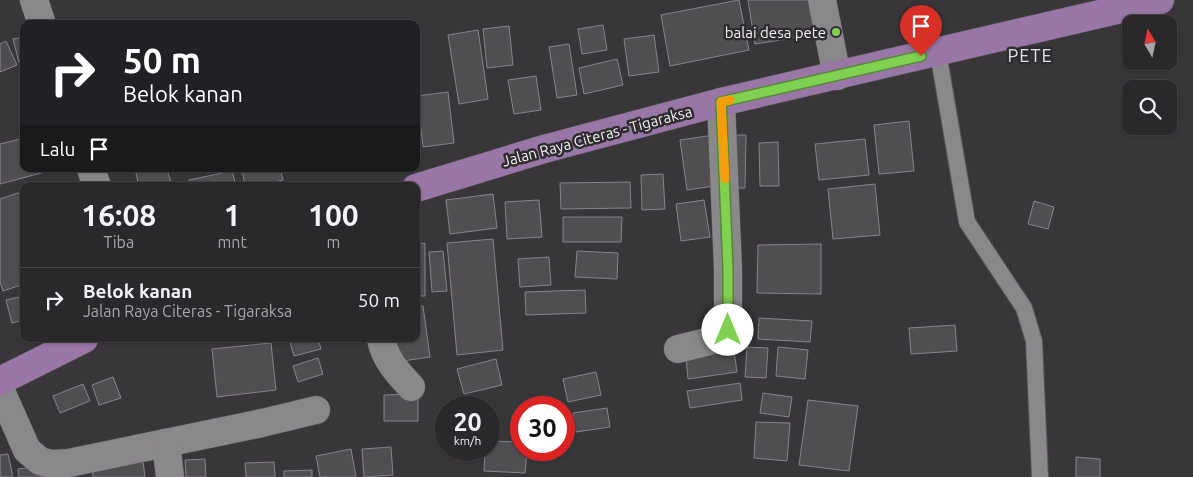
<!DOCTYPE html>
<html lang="id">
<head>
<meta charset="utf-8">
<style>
	:root { --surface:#2b282c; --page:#373438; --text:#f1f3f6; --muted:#a6a6a9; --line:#474448 }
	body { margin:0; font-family:Ubuntu,sans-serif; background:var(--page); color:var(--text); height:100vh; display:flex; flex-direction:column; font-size:19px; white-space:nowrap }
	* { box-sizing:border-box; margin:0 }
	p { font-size:16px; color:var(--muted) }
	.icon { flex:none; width:28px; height:28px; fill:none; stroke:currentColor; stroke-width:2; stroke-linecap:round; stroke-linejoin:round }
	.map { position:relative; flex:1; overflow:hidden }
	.panel { position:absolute; left:20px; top:182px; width:400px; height:160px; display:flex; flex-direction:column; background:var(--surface); border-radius:10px; box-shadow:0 1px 4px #0004,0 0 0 1px var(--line) }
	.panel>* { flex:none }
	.top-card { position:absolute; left:20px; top:20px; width:400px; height:152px; border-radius:10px; box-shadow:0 1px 4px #0004,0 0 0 1px var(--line); background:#202124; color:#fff; overflow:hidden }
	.needle { width:32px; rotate:351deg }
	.fabs { position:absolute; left:1122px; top:15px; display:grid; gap:10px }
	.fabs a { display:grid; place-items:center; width:55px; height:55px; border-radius:10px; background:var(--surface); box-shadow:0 1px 4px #0004,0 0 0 1px var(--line); font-size:25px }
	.speed { position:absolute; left:435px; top:396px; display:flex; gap:10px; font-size:25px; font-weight:700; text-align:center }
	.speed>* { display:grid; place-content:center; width:65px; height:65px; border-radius:50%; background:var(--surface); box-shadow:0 1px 4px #0004,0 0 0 1px var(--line); line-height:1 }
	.speed small { font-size:12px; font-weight:400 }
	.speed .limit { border:8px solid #d22; background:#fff; color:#111 }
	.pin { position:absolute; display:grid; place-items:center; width:42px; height:42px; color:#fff; margin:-51px -21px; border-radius:50% 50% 50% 0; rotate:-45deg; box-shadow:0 0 5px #0007 }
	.pin .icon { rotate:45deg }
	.me { position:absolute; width:55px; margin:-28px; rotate:0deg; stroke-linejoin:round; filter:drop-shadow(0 0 4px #0008) }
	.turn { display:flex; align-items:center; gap:18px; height:105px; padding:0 20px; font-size:22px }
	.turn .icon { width:65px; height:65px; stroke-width:2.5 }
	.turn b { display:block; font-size:35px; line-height:42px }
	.then { display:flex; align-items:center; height:48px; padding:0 20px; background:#0003; gap:10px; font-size:19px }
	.eta { display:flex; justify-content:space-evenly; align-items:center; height:85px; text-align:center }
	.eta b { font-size:30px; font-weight:600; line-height:35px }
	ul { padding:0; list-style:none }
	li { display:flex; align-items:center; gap:15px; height:65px; padding:0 20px; border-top:1px solid var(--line) }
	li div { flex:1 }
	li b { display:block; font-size:19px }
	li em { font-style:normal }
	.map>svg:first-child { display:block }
</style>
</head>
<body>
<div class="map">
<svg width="1193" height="477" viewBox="0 0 1193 477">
	<rect width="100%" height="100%" fill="#39363a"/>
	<g fill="#514e52" stroke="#88858a">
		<path d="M739 0 749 50 670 66 661 15Z"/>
		<path d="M748 0H815L820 34 755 44Z"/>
		<path d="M603 25 607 50 582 54 578 29Z"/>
		<path d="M509 26 513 65 487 68 483 29Z"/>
		<path d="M478 30 488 99 459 104 448 35Z"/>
		<path d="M654 35 659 72 629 76 624 39Z"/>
		<path d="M24 37V73L22 74 13 39Z"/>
		<path d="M6 41 17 65 0 72V44Z"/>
		<path d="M569 44 577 95 557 98 549 47Z"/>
		<path d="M617 59 623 85 584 94 579 68Z"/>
		<path d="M536 76 541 110 514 114 508 80Z"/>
		<path d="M448 92 454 143 423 147 417 96Z"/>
		<path d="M909 121 914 171 879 174 874 125Z"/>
		<path d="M714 135 721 185 687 190 680 140Z"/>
		<path d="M730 135H746L745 188H729Z"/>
		<path d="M24 138V169H56L0 184V144Z"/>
		<path d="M865 139 869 175 819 180 815 144Z"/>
		<path d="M778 142 779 186H760L759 143Z"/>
		<path d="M135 169H167L172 186H139Z"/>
		<path d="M242 169H280L283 180 255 186H245Z"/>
		<path d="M232 171 236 186H190L189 180Z"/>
		<path d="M663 174 665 209 642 210 641 175Z"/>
		<path d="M630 182 631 208 561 209 560 183Z"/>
		<path d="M875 184 880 235 833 239 828 189Z"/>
		<path d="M24 191V284L3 291 0 282V199Z"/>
		<path d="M493 194 497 228 450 234 446 200Z"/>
		<path d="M539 200 542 237 507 239 505 202Z"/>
		<path d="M704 200 710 237 681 241 676 204Z"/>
		<path d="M1034 201 1054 207 1048 229 1028 224Z"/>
		<path d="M563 217H622L621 242H563Z"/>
		<path d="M493 239 503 350 457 355 447 243Z"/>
		<path d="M425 243V296H416V244Z"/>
		<path d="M821 244V294L757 293 758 245Z"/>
		<path d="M443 251 447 291 432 292 429 252Z"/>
		<path d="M577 251 618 253 617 279 575 277Z"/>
		<path d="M549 257 551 285 520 287 518 259Z"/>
		<path d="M585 290 586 313 526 315 525 292Z"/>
		<path d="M24 296V320L12 323 6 300Z"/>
		<path d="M416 306H423L430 357 396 362 393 339H416Z"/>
		<path d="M759 318 812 321 810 342 758 339Z"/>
		<path d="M955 325 957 351 911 354 909 328Z"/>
		<path d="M289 339H318L321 349 294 356Z"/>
		<path d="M271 343 276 390 217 397 212 349Z"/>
		<path d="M747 347 768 348 766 378 745 377Z"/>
		<path d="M778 347 808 350 805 379 776 376Z"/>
		<path d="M734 351 737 372 688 379 686 357Z"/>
		<path d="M318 358 323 374 298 382 293 366Z"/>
		<path d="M496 359 502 385 464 394 457 369Z"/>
		<path d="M596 372 601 395 568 402 563 379Z"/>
		<path d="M113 377 121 398 99 405 92 385Z"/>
		<path d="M740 383 742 400 690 408 687 391Z"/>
		<path d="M83 384 90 401 60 413 53 396Z"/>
		<path d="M763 393 792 397 789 417 760 413Z"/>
		<path d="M418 394V421H384V395Z"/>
		<path d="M808 400 858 406 849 471 799 465Z"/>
		<path d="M607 408 610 427 576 432 573 413Z"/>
		<path d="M756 422 790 423 787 461 754 458Z"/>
		<path d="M489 441 521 442V450H527L525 473 484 471 485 450H489Z"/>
		<path d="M391 447 393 475 364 477 362 449Z"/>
		<path d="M351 449 356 477H320L316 456Z"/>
		<path d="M8 454 13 477H0V455Z"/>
		<path d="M1076 457 1100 459V477H1076Z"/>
		<path d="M205 459 206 477H186L185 460Z"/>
		<path d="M143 461 145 477H93L92 465Z"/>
		<path d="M274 462 275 477H246L245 463Z"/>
		<path d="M43 466 44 477H19L18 469Z"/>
		<path d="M312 470V477H284V471Z"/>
	</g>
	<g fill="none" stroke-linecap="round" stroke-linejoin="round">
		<g stroke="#575558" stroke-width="18">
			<path id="service" d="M938 52 967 222 1024 308 1034 341 1040 477"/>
		</g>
		<g stroke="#575558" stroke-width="29">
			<g id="minor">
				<path d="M34 0 42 24"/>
				<path d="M822 0 837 76"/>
				<path d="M91 169 97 186"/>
				<path d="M381 339C385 359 397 372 411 387"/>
				<path d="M678 349 722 338 728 330V269L721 102"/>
				<path d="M0 389 27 450 40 461 51 464 69 463 262 423 316 410"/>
				<path d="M166 443 170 477"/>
			</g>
		</g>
		<g stroke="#575558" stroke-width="29">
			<g id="primary">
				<path d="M416 188 544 149 721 102 1160 0"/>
				<path d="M0 381 84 339"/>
			</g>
		</g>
		<use href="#service" stroke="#8b888c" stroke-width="16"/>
		<use href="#minor" stroke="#8b888c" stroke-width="28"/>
		<use href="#primary" stroke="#9876a5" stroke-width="28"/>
	</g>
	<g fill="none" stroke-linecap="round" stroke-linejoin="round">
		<g stroke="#538735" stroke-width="12">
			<path id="route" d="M728 330V269L721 102 921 56"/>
		</g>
		<use href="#route" stroke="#80d051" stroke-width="9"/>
		<path stroke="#f59e0b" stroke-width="9" d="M725 179 721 102 730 100"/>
	</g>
	<circle fill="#80d051" stroke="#2f2c30" stroke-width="2" cx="836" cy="32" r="5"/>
	<g text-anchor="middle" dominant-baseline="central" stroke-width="5" stroke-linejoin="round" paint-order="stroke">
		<g font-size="15" fill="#f4f2f4" stroke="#2f2c30" text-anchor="end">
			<text x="826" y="32">balai desa pete</text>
		</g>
		<g font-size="15" fill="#f4f2f4" stroke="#2f2c30">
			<text transform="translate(597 136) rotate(-15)">Jalan Raya Citeras - Tigaraksa</text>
		</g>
		<g font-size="18" letter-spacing="1" fill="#e5e2e7" stroke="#2f2c30">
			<text x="1030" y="55">PETE</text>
		</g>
	</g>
</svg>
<div class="fabs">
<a><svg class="needle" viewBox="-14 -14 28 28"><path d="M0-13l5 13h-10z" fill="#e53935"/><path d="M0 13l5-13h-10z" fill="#a6a6a9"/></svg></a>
<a><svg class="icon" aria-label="search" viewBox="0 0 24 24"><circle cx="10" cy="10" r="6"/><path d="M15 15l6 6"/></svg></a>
</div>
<div class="speed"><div>20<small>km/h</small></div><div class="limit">30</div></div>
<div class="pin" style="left:921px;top:56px;background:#d93025"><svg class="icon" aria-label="arrive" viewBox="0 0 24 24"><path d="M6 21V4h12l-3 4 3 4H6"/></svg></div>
<svg class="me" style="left:728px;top:330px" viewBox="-20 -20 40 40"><circle r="19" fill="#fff"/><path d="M0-13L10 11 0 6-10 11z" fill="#80d051"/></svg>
<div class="top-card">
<div class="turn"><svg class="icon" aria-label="right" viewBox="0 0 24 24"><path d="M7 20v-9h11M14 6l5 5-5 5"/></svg><div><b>50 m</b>Belok kanan</div></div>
<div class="then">Lalu<svg class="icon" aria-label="arrive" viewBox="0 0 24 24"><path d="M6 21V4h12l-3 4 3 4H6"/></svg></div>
</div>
<section class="panel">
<div class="eta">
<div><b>16:08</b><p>Tiba</p></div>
<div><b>1</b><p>mnt</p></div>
<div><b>100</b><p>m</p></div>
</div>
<ul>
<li><svg class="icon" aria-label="right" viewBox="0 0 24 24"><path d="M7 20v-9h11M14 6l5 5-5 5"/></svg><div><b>Belok kanan</b><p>Jalan Raya Citeras - Tigaraksa</p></div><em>50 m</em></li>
</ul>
</section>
</div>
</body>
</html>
